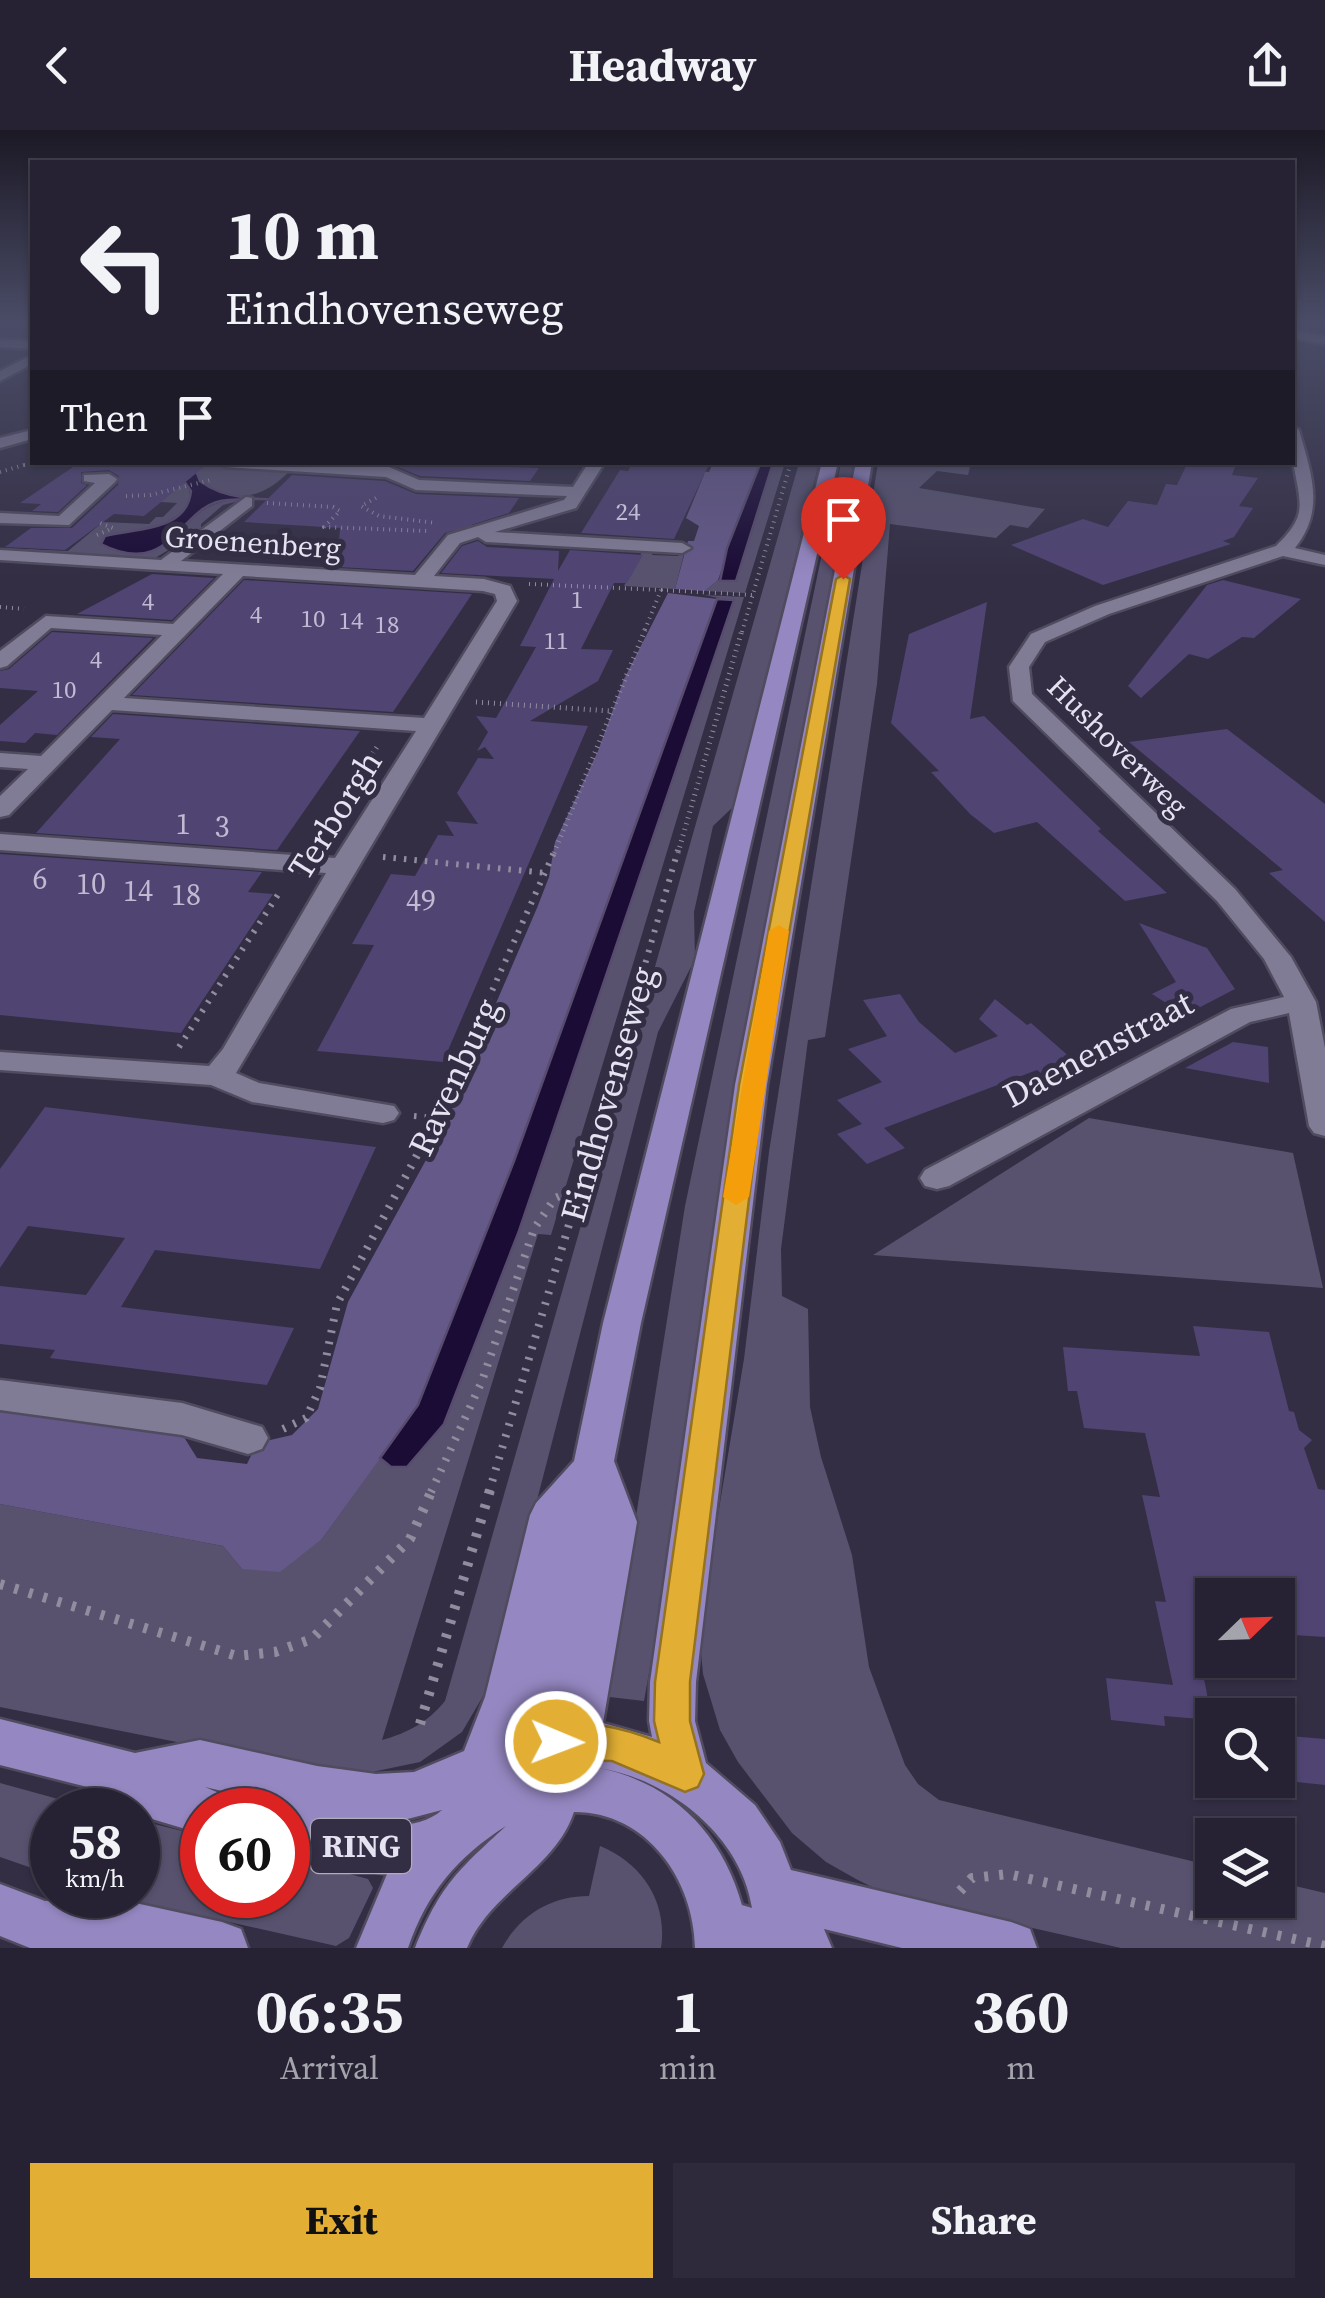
<!DOCTYPE html>
<html lang="en">
<head>
<meta charset="utf-8">
<style>
	:root { --surface:#262233; --page:#2e2a3b; --text:#f1f3f6; --muted:#a4a4ac; --line:#423f4e; --accent:#e2af34 }
	body { margin:0; font-family:"Source Serif 4",serif; background:var(--page); color:var(--text); height:100vh; display:flex; flex-direction:column; font-size:38px; white-space:nowrap }
	* { box-sizing:border-box; margin:0 }
	p { font-size:32px; color:var(--muted) }
	.icon { flex:none; width:55px; height:55px; fill:none; stroke:currentColor; stroke-width:2; stroke-linecap:round; stroke-linejoin:round }
	.map { position:relative; height:1818px; overflow:hidden }
	.sheet { display:flex; flex-direction:column; background:var(--surface); flex:1 }
	.sheet>* { flex:none }
	.top-card { position:absolute; left:30px; top:30px; width:1265px; height:305px; border-radius:0px; box-shadow:0 2px 8px #0004,0 0 0 2px var(--line); background:#262233; color:var(--text); overflow:hidden }
	.needle { width:65px; rotate:67deg }
	.tools { position:absolute; left:1195px; top:1448px; display:grid; gap:20px }
	.tools a { display:grid; place-items:center; width:100px; height:100px; border-radius:0px; background:var(--surface); box-shadow:0 2px 8px #0004,0 0 0 2px var(--line); font-size:50px }
	.speed { position:absolute; left:30px; top:1658px; display:flex; gap:20px; font-size:50px; font-weight:700; text-align:center }
	.speed>* { display:grid; place-content:center; width:130px; height:130px; border-radius:50%; background:var(--surface); box-shadow:0 2px 8px #0004,0 0 0 2px var(--line); line-height:1 }
	.speed small { font-size:25px; font-weight:400 }
	.speed .limit { border:15px solid #d22; background:#fff; color:#111 }
	.pin { position:absolute; display:grid; place-items:center; width:85px; height:85px; color:#fff; margin:-102px -42px; border-radius:50% 50% 50% 0; rotate:-45deg; box-shadow:0 0 10px #0007 }
	.pin .icon { rotate:45deg }
	.me { position:absolute; width:110px; margin:-55px; rotate:91deg; stroke-linejoin:round; filter:drop-shadow(0 0 8px #0008) }
	.turn { display:flex; align-items:center; gap:35px; height:210px; padding:0 30px; font-size:45px }
	.turn .icon { width:130px; height:130px; stroke-width:2.5 }
	.turn b { display:block; font-size:70px; line-height:85px }
	.then { display:flex; align-items:center; height:95px; padding:0 30px; background:#0003; gap:20px; font-size:38px }
	.eta { display:flex; justify-content:space-evenly; align-items:center; height:170px; text-align:center }
	.eta b { font-size:60px; font-weight:700; line-height:70px }
	.action { display:flex; gap:20px; margin-top:auto; padding:20px 30px }
	.action a { flex:1; height:115px; border-radius:0px; background:var(--accent); color:#111; font-size:40px; font-weight:700; line-height:115px; text-align:center }
	.action a+a { background:var(--page); color:var(--text) }
	header { display:flex; justify-content:space-between; align-items:center; height:130px; padding:0 30px; background:var(--surface); font-size:45px; font-weight:700 }
	.map>svg:first-child { display:block }
</style>
</head>
<body>
<header><svg class="icon" aria-label="back" viewBox="0 0 24 24"><path d="M15 5l-7 7 7 7"/></svg>Headway<svg class="icon" aria-label="share" viewBox="0 0 24 24"><path d="M12 15V3M7 8l5-5 5 5M5 13v7h14v-7"/></svg></header>
<div class="map">
<svg width="1325" height="1818" viewBox="0 0 1325 1818">
	<rect width="100%" height="100%" fill="#332e44"/>
	<g fill="#58526f">
		<path d="M193 333C225 332 257 341 289 342 260 370 234 374 200 351Z"/>
		<path d="M773 333H785L745 463 705 461 718 450 736 451Z"/>
		<path d="M799 333H819L733 677 713 696 694 782 695 829 658 902 489 1556 462 1602 420 1632 367 1643 197 1616 0 1577V1374L223 1416 242 1439 322 1409 380 1328 391 1337H407L444 1294 519 1101 733 471 704 465 744 467 551 1105 538 1104 382 1610C408 1603 428 1592 445 1571Z"/>
		<path d="M841 333H855C774 743 719 1159 644 1571L601 1566 631 1418 685 1076Z"/>
		<path d="M878 333H971L968 345 937 341 919 358 1045 379 1028 398 1010 395 996 408 890 394 877 554 825 907 808 910 781 1119 782 1166 808 1179 810 1277 821 1327 852 1425 869 1537 905 1635 918 1654 939 1670 1212 1736V1770H1278V1752L1325 1763V1818H1121L890 1766 856 1749 826 1732 792 1703 738 1632 720 1600 703 1544 699 1499 744 1229 769 1022Z"/>
		<path d="M181 347 189 354 190 377 167 392 147 399 172 412C192 387 208 369 242 370L223 375 201 394V400L152 430 0 421V418L68 421 103 392 149 394 156 387H163L177 373 146 371Z"/>
		<path d="M644 418 653 419 652 425 678 426 685 420 675 459 624 456Z"/>
		<path d="M1089 988 1293 1023 1323 1158 873 1125Z"/>
		<path d="M0 1653 98 1680H52V1745L0 1727Z"/>
		<path d="M138 1690 202 1706V1765H288V1727L368 1749 373 1758 349 1808 336 1816 131 1770 115 1765H138Z"/>
		<path d="M600 1716C642 1733 668 1772 661 1818H502C520 1785 551 1766 589 1766Z"/>
	</g>
	<g fill="#655989">
		<path d="M713 333H760L718 450 705 461 675 459 688 411H694L699 396 686 388 704 345 698 341 709 342Z"/>
		<path d="M668 463 717 469 514 1031 418 1276 322 1409 280 1442 242 1439 223 1416 0 1374V1276L179 1299 197 1328 247 1334 257 1313 292 1305 318 1279 348 1172 437 1010 537 778 549 747 555 712 598 621 624 549Z"/>
	</g>
	<g fill="#1b0c36" stroke="#584c6e" stroke-width="2.5">
		<path d="M193 333 200 351C240 381 303 363 351 372 394 380 427 394 472 396 423 410 383 383 336 375 303 370 261 368 228 370 179 372 174 451 101 414L105 406C136 398 187 402 191 361L181 347Z"/>
		<path d="M760 334 773 333 736 451H720L727 418Z"/>
		<path d="M717 469 734 470 519 1101 444 1294 407 1337H391L380 1328 418 1275 514 1031Z"/>
	</g>
	<g fill="#504473">
		<path d="M111 332H210L144 386 114 384 65 420 5 417 31 398H72L118 355 119 346 109 340 81 342V353L87 355 58 382 32 381 41 374 20 373 76 335 105 337Z"/>
		<path d="M364 332H486L483 336 539 338 530 351 420 346 390 334Z"/>
		<path d="M633 332H710L674 409 581 403 620 340 628 341Z"/>
		<path d="M1188 332 1235 337 1232 345 1258 348 1239 376 1253 378 1234 407 1223 411 1231 414 1103 455 1011 415 1083 389 1108 397 1128 371 1157 375 1166 354 1177 355Z"/>
		<path d="M292 345 385 351 416 364 519 368 509 383 445 403 413 441 337 437 340 398 244 392Z"/>
		<path d="M478 411 487 417 559 421 558 441 570 420 643 425 627 453H614L581 519 613 520 598 551 530 591 588 596 443 932 317 921 374 815 352 814 391 744 415 746 438 705 454 706 445 691 478 694 457 663 478 628 494 629 485 617 477 621 488 602 476 586 496 588 536 517 520 516 554 449 441 443 462 416Z"/>
		<path d="M152 444 214 448 172 490 77 484Z"/>
		<path d="M244 450 472 464 393 582 132 565Z"/>
		<path d="M1223 450 1301 469 1254 508 1242 507 1208 529 1189 524 1141 568 1128 556 1207 455Z"/>
		<path d="M987 472 970 589 984 586 1101 699 1098 701 1167 763 1125 771 1037 692 994 703 970 684 931 642 939 641 891 593 909 504Z"/>
		<path d="M52 502 153 508 57 605 35 603 25 613 0 611V595L38 561 0 558V541L9 539Z"/>
		<path d="M113 584 360 601 277 720 36 703 120 609 91 607Z"/>
		<path d="M1227 599 1325 674V792L1269 743 1283 740 1129 612Z"/>
		<path d="M0 724 262 742 248 762 273 764 181 903 0 885Z"/>
		<path d="M1139 793 1207 818 1235 859 1185 885 1152 864 1176 852Z"/>
		<path d="M900 864 919 892 955 923 998 906 979 889 995 869 1027 895 1031 893 1080 936 1048 949 1037 940 884 998 905 1018 867 1034 837 1004 862 994 837 970 882 952 848 919 887 906 863 870Z"/>
		<path d="M1233 912 1268 917 1269 953 1185 938Z"/>
		<path d="M45 977 376 1017 320 1139 155 1120 121 1177 294 1198 267 1255 50 1228 55 1220 0 1214V1156L86 1165 125 1108 28 1096 0 1138V1039Z"/>
		<path d="M1193 1196 1269 1202 1289 1281 1294 1282 1299 1300 1312 1310 1304 1318 1318 1359 1325 1360V1507L1278 1504V1458L1206 1453 1212 1508 1196 1507 1212 1590 1164 1586 1165 1596 1111 1590 1106 1548 1173 1555 1155 1471 1166 1472 1142 1365 1160 1367 1145 1303 1084 1298 1077 1261H1068L1063 1217 1200 1226Z"/>
		<path d="M1278 1605 1325 1609V1655L1278 1650Z"/>
	</g>
	<g fill="none" stroke-linecap="round" stroke-linejoin="round">
		<g stroke="#504b5e" stroke-width="5">
			<g id="street">
				<path d="M0 209 32 211V219L0 217Z"/>
				<path d="M32 225V234L0 251V241Z"/>
				<path d="M1292 296 1299 300C1312 346 1325 380 1295 418L1325 425V435L1283 426 1109 484 1045 512 1029 537 1032 564 1235 759 1291 827 1316 872 1325 918V1006L1314 1003 1309 996 1289 883 1250 892 949 1056 937 1059 925 1056 920 1048 925 1040 1231 879 1284 867 1264 829 1217 771 1013 571 1009 537 1031 504 1095 476 1276 416C1307 386 1301 376 1294 337 1291 323 1292 309 1292 296Z"/>
				<path d="M219 332 389 337 419 350 573 357 589 332H605L576 378 495 402 682 413 691 418 682 423 486 412 478 407 460 413 434 446 484 449 510 456 517 471 236 943 259 953 394 976 399 983 394 990 383 993 252 972 211 955 0 940V922L209 936 223 919 326 743 0 720V704L335 728 416 601 112 580 9 685 0 687V666L28 639 0 637V623L41 626 162 505 51 498 7 536 0 538V521L46 486 173 494 223 444 0 430V420L161 430 246 367 252 368V376L181 431 415 445 448 405 564 370 567 366 416 360 386 347 226 337ZM243 446 483 461 495 464 497 471 424 588 124 568Z"/>
				<path d="M109 344 117 349 115 352 69 395 0 393V383L59 386 95 353 84 351V345Z"/>
				<path d="M0 1250 182 1273 262 1297 268 1308 262 1319 248 1324 182 1305 0 1280Z"/>
			</g>
		</g>
		<g stroke="#504b5e" stroke-width="5">
			<g id="secondary">
				<path d="M1292 200 1325 206V214L1292 208Z"/>
				<path d="M32 300V309L0 318V308Z"/>
			</g>
		</g>
		<g stroke="#504b5e" stroke-width="5">
			<g id="primary">
				<path d="M822 332H838L641 1193 614 1331 637 1392 603 1593 652 1607 649 1591 650 1552 735 955 856 332H872L767 955 696 1552 695 1591 706 1633 755 1675 780 1712 791 1740 1011 1792 1030 1799 1037 1818H902L824 1799 832 1818H695C694 1751 648 1682 574 1682 555 1739 490 1762 467 1818H415C440 1756 457 1741 506 1696 457 1727 427 1763 408 1818H356L387 1744 288 1724V1680H277L286 1676 205 1657 219 1663 227 1680H202V1704L152 1689 123 1666 0 1635V1589L135 1623 200 1610 317 1636 376 1644 414 1642 464 1621 485 1567 530 1385 536 1373 574 1331 603 1193ZM599 1638C668 1649 741 1705 752 1778L742 1775C722 1704 673 1653 599 1638ZM442 1680C418 1701 381 1696 352 1689L396 1692Z"/>
				<path d="M0 1754 45 1771 108 1767 222 1792 241 1799 248 1818H30L0 1806Z"/>
			</g>
		</g>
		<g stroke="#918d9f" stroke-width="4" stroke-dasharray="1 5" stroke-linecap="butt">
			<path d="M24 335 49 332"/>
			<path d="M0 342 24 335 21 333"/>
			<path d="M126 366 150 365 211 350"/>
			<path d="M376 368 361 376 379 386 436 393"/>
			<path d="M267 373 333 377 340 381 324 397 429 401"/>
			<path d="M97 405 113 398 100 393"/>
			<path d="M529 454 661 460 644 502"/>
			<path d="M661 460 752 465"/>
			<path d="M0 477 24 479"/>
			<path d="M742 502 791 332"/>
		</g>
		<g stroke="#918d9f" stroke-width="5" stroke-dasharray="1 5" stroke-linecap="butt">
			<path d="M476 572 610 581"/>
			<path d="M316 708 379 614"/>
			<path d="M554 723 645 500"/>
			<path d="M678 723 742 500"/>
		</g>
		<g stroke="#918d9f" stroke-width="6" stroke-dasharray="2.5 8" stroke-linecap="butt">
			<path d="M383 727 546 743"/>
			<path d="M179 917 281 760"/>
			<path d="M414 986 437 988"/>
			<path d="M428 1004 555 720"/>
			<path d="M596 1004 678 720"/>
		</g>
		<g stroke="#918d9f" stroke-width="8" stroke-dasharray="2.5 9" stroke-linecap="butt">
			<path d="M283 1299 306 1288 320 1258 337 1174 430 1001"/>
			<path d="M431 1362 482 1251 534 1099 555 1068 580 1057"/>
			<path d="M489 1362 597 1001"/>
		</g>
		<g stroke="#918d9f" stroke-width="10" stroke-dasharray="4 11" stroke-linecap="butt">
			<path d="M0 1454 237 1526 275 1522 312 1509 410 1409 432 1360"/>
			<path d="M420 1594 490 1360"/>
			<path d="M960 1761 972 1748 1008 1744 1325 1816"/>
		</g>
		<use href="#street" fill="#817c96" fill-rule="evenodd"/>
		<use href="#secondary" fill="#817c96" fill-rule="evenodd"/>
		<use href="#primary" fill="#9587c1" fill-rule="evenodd"/>
	</g>
	<linearGradient id="sky" x2="0" y2="1"><stop stop-color="#1c1925"/><stop offset="0.43" stop-color="#4a4c67"/><stop offset="1" stop-color="#4a4c67" stop-opacity="0"/></linearGradient>
	<rect width="1325" height="447" fill="url(#sky)"/>
	<path fill="#e2af34" stroke="#937222" stroke-width="2.5" d="M843 445 850 449 763 955 690 1552V1591L704 1644 698 1657 685 1662 612 1631 556 1630 544 1625 538 1612 544 1600C579 1586 625 1598 659 1612L654 1591 655 1552 739 955 836 449Z"/>
	<path fill="#f59e0b" d="M779 795 789 801 749 1067 736 1075 723 1067 769 801Z"/>
	<g text-anchor="middle" dominant-baseline="central" stroke-width="10" stroke-linejoin="round" paint-order="stroke">
		<g font-size="25" fill="#c0bad2">
			<text x="628" y="381">24</text>
			<text x="577" y="469">1</text>
			<text x="148" y="471">4</text>
			<text x="256" y="484">4</text>
			<text x="313" y="488">10</text>
			<text x="351" y="490">14</text>
			<text x="387" y="494">18</text>
			<text x="556" y="510">11</text>
			<text x="96" y="529">4</text>
			<text x="64" y="559">10</text>
		</g>
		<g font-size="30" fill="#e5e2f1" stroke="#332e44">
			<text transform="translate(253 412) rotate(4)">Groenenberg</text>
			<text transform="translate(1118 616) rotate(45)">Hushoverweg</text>
		</g>
		<g font-size="30" fill="#c0bad2">
			<text x="183" y="693">1</text>
			<text x="222" y="696">3</text>
			<text x="40" y="748">6</text>
			<text x="91" y="753">10</text>
			<text x="138" y="760">14</text>
			<text x="186" y="764">18</text>
			<text x="421" y="770">49</text>
		</g>
		<rect fill="#332e44" stroke="#b0acbd" stroke-width="2.5" x="311" y="1689" width="100" height="54" rx="8"/>
		<g font-size="32" font-weight="bold" fill="#e5e2f1">
			<text x="361" y="1716">RING</text>
		</g>
		<g font-size="35" fill="#e5e2f1" stroke="#332e44">
			<text transform="translate(335 685) rotate(-58)">Terborgh</text>
			<text transform="translate(1098 919) rotate(-28)">Daenenstraat</text>
			<text transform="translate(454 947) rotate(-65)">Ravenburg</text>
			<text transform="translate(608 964) rotate(-74)">Eindhovenseweg</text>
		</g>
	</g>
</svg>
<div class="tools">
<a><svg class="needle" viewBox="-14 -14 28 28"><path d="M0-13l5 13h-10z" fill="#e53935"/><path d="M0 13l5-13h-10z" fill="#a4a4ac"/></svg></a>
<a><svg class="icon" aria-label="search" viewBox="0 0 24 24"><circle cx="10" cy="10" r="6"/><path d="M15 15l6 6"/></svg></a>
<a><svg class="icon" aria-label="layers" viewBox="0 0 24 24"><path d="M12 4l9 5-9 5-9-5zM3 14l9 5 9-5"/></svg></a>
</div>
<div class="speed"><div>58<small>km/h</small></div><div class="limit">60</div></div>
<div class="pin" style="left:843px;top:449px;background:#d93025"><svg class="icon" aria-label="arrive" viewBox="0 0 24 24"><path d="M6 21V4h12l-3 4 3 4H6"/></svg></div>
<svg class="me" style="left:556px;top:1612px" viewBox="-20 -20 40 40"><circle r="17" fill="#e2af34" stroke="#fff" stroke-width="3"/><path d="M0-11L8 9 0 5-8 9z" fill="#fff"/></svg>
<div class="top-card">
<div class="turn"><svg class="icon" aria-label="left" viewBox="0 0 24 24"><path d="M17 20v-9H6M10 6l-5 5 5 5"/></svg><div><b>10 m</b>Eindhovenseweg</div></div>
<div class="then">Then<svg class="icon" aria-label="arrive" viewBox="0 0 24 24"><path d="M6 21V4h12l-3 4 3 4H6"/></svg></div>
</div>
</div>
<section class="sheet">
<div class="eta">
<div><b>06:35</b><p>Arrival</p></div>
<div><b>1</b><p>min</p></div>
<div><b>360</b><p>m</p></div>
</div>
<div class="action"><a>Exit</a><a>Share</a></div>
</section>
</body>
</html>
